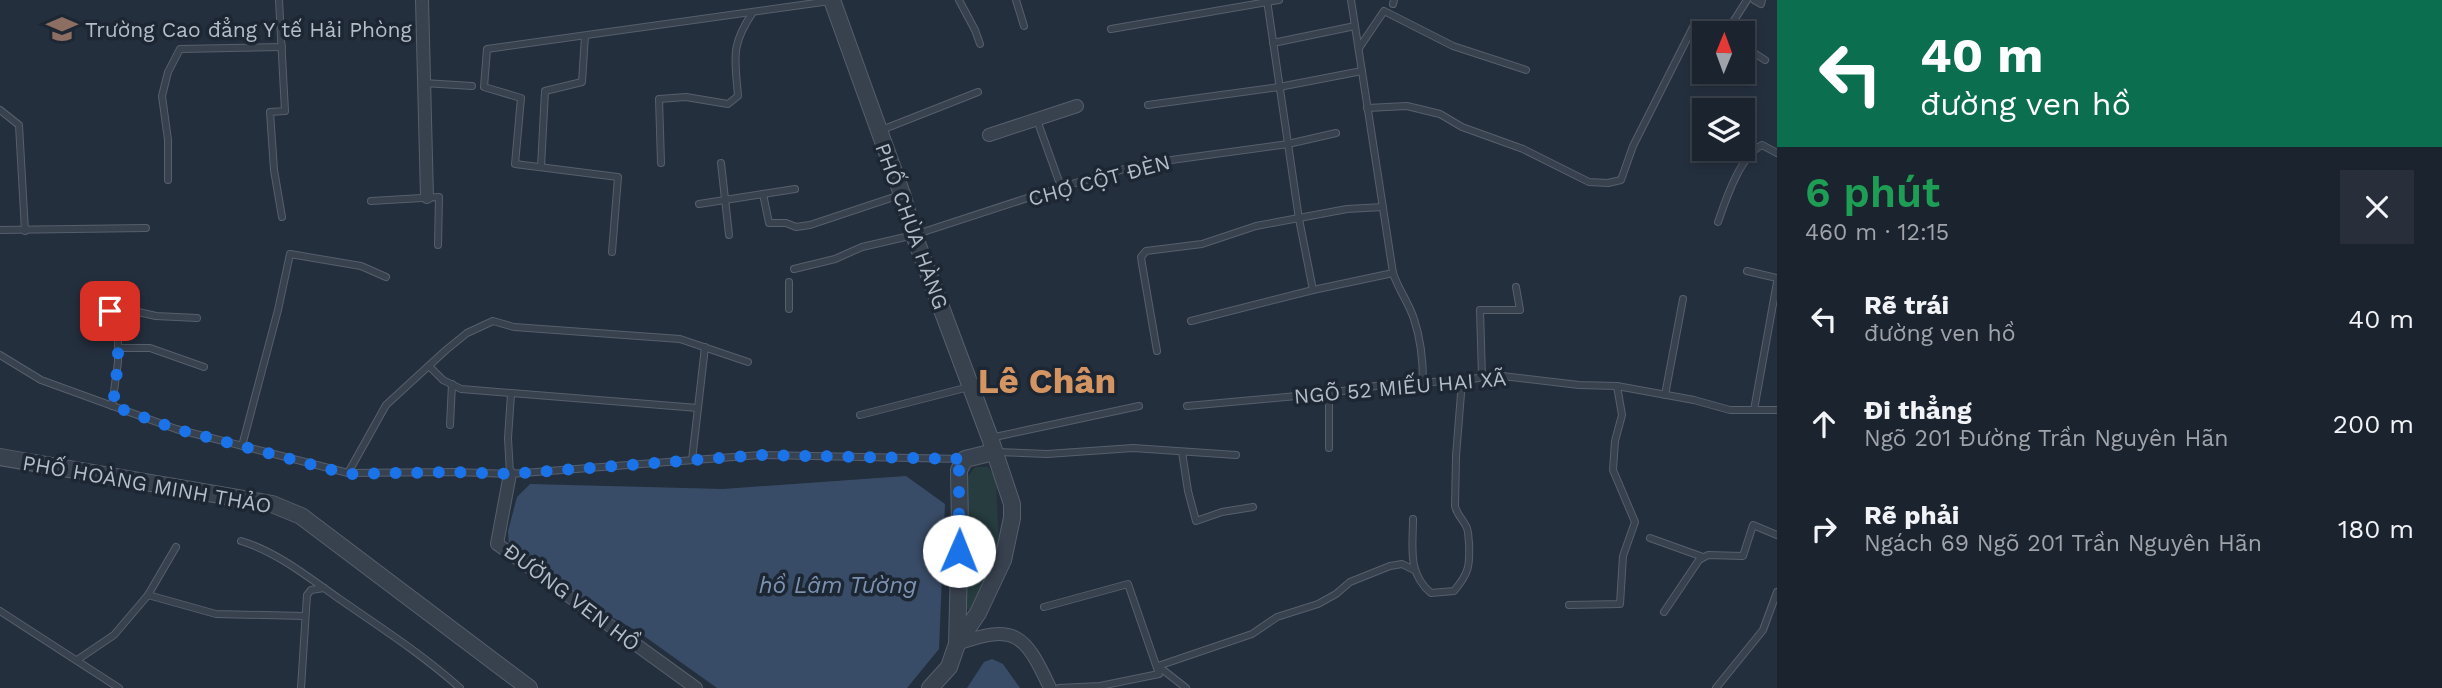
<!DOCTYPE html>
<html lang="vi">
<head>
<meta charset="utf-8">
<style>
	:root { --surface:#1b232e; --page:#282f3a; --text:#f1f3f6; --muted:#a0a4aa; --line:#39404a }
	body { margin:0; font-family:"Work Sans",sans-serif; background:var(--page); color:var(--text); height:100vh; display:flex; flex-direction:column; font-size:26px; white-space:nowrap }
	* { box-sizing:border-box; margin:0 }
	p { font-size:23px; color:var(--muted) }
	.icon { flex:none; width:38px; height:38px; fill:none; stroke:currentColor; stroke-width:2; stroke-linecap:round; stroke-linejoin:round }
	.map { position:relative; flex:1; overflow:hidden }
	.side { display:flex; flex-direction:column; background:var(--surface); width:665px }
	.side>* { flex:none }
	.banner { background:#0b6e4f; color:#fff; overflow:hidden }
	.needle { width:46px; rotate:1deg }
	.fabs { position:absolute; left:1692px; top:21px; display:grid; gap:14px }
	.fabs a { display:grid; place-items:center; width:63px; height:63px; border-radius:0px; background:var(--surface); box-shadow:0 4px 10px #0003,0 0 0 2px var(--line); font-size:35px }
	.pin { position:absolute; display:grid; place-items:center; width:60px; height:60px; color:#fff; margin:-30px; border-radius:14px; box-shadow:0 4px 10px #0006 }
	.me { position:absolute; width:77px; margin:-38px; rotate:1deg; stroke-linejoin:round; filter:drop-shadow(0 0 5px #0008) }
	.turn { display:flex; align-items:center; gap:24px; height:147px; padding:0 28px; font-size:32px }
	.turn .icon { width:91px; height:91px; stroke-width:2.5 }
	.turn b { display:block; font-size:49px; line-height:60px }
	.round { display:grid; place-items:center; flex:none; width:74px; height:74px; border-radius:0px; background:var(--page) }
	.headline { display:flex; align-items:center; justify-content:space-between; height:119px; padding:0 28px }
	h1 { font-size:42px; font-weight:600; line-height:52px; color:#1e9e55 }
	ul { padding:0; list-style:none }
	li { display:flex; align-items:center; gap:21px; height:105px; padding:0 28px }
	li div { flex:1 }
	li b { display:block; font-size:26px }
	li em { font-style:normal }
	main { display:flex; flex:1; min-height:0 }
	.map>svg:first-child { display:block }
</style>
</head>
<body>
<main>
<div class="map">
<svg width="1777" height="688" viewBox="0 0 1777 688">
	<rect width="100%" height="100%" fill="#242f3e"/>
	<path fill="#263c3f" d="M975 467H988L996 479 999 547 989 573 969 610 961 604 971 550 966 480Z"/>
	<g fill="#394c67">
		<path d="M906 476 945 504 939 649 907 688H717L637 631 569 593 509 548 508 531 517 497 530 484 723 489Z"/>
		<path d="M992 659 1003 664 1020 688H967L984 662Z"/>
	</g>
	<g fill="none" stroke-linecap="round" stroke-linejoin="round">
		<g stroke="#565f6c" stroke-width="8">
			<g id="service">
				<path d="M279 0 285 111 270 112 274 170 282 217"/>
				<path d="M959 0 975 30 980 44"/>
				<path d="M1016 0 1024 26"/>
				<path d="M1267 0 1299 219 1313 290"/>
				<path d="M1754 0 1761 4 1762 0"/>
				<path d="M1393 4 1394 0"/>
				<path d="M1111 29 1279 0"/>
				<path d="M1726 33 1747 0"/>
				<path d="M1273 43 1355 26"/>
				<path d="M1743 46 1765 60"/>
				<path d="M1359 48 1384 11 1453 46 1526 70"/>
				<path d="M424 83 472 86"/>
				<path d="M1148 105 1279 87 1362 71"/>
				<path d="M1367 108 1407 106 1440 114 1462 127 1523 149 1589 182 1608 183 1621 180 1633 146 1695 23 1721 33"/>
				<path d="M0 110 19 125 25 231"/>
				<path d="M1037 120 1061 187"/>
				<path d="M879 131 978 92"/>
				<path d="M661 163 659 99 686 97 728 104 738 96C735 58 730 46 753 12"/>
				<path d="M721 163 729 235"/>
				<path d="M541 167 545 91 582 82 585 36"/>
				<path d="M168 180V140L162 96 168 72 180 49 282 47"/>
				<path d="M763 194 795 189"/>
				<path d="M371 201 439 197 438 245"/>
				<path d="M699 204 763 194 769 223H786L796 227 810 225 900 195"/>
				<path d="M1718 222C1726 199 1740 156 1762 145L1777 153"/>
				<path d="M0 230 146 228"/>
				<path d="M612 252 618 177 515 164 521 98 484 87 487 49 830 1"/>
				<path d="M794 269 835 259 862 247 914 235 1061 187 1142 164 1288 144 1336 133"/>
				<path d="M1747 271 1777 278"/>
				<path d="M1393 273C1398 289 1409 303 1414 319 1421 340 1423 360 1423 382"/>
				<path d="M789 282V309"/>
				<path d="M1191 321 1313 290 1393 273 1351 0"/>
				<path d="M118 348H150L204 367"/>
				<path d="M1157 351 1142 264 1141 257 1146 251 1202 244 1256 226 1347 209 1383 207"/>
				<path d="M0 355 41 380 176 429 348 473 455 472 510 474 760 455 963 459"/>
				<path d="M429 366 443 380 461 389 698 408"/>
				<path d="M1482 377 1480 310H1520L1516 287"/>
				<path d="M1665 395 1683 299"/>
				<path d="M112 406 118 362V341L110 311H134L156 316 197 318"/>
				<path d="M1187 406 1329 393 1396 383 1462 381 1494 375 1579 385 1617 386 1694 400 1730 410H1777"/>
				<path d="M1754 410 1777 282"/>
				<path d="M860 415 969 387"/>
				<path d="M450 425 452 384"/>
				<path d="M990 438 1139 406"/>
				<path d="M242 446 278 310 290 254 361 266 386 277"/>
				<path d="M1329 448V393"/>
				<path d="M996 452 1047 454 1133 448 1236 455"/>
				<path d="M1182 452 1188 491 1196 521 1222 512 1253 507"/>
				<path d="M692 460 705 347"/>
				<path d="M348 473 386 405 446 350 467 333 493 321 514 327 680 339 748 362"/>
				<path d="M510 474 508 438 511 394"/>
				<path d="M1413 519C1413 547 1407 573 1431 593L1454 591C1469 573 1470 566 1469 543 1468 537 1469 531 1466 526 1462 518 1457 515 1455 506L1456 456 1462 381"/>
				<path d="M1650 538 1703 557"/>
				<path d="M241 541C277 552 308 577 338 598 380 627 422 654 460 688"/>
				<path d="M148 595 216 614 304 616"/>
				<path d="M1569 605 1620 604 1623 556 1635 522 1613 470 1615 441 1622 415 1617 386"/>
				<path d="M1044 607 1128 584 1159 674 1100 686 1059 688"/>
				<path d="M0 611 119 688"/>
				<path d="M1664 612 1699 560 1708 555 1743 556 1753 525 1777 535"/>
				<path d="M77 660 114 635 148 595 176 547"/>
				<path d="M1158 666 1252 634 1277 617 1318 604 1336 594 1350 582 1390 566 1402 564 1414 570"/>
				<path d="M1158 666 1186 688"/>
				<path d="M301 688 307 595 311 590 324 588"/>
				<path d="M1716 688 1763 630 1777 592"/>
			</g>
		</g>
		<g stroke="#565f6c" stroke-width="14">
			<g id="minor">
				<path d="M422 0 427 197"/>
				<path d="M989 135 1077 106"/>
				<path d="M510 474 497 544 696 688"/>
				<path d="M957 644C1015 623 1025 634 1050 688"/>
			</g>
		</g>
		<g stroke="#565f6c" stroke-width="18">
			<g id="tertiary">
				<path d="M832 0 902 194 914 235 990 438 1012 504V518L1003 560 978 613 957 644"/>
				<path d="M0 457 272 504 301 516 529 688"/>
				<path d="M930 688 949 667 957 644 960 526 959 470 965 459 994 452"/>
			</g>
		</g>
		<use href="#service" stroke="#38414e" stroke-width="6"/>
		<use href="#minor" stroke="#38414e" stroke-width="12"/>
		<use href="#tertiary" stroke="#38414e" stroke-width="16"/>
	</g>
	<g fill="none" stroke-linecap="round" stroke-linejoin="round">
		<path stroke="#1a73e8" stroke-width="12" stroke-dasharray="0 21.6" d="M110 311 118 341V362L113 406 176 429 348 474 455 472 510 474 760 455 965 459 959 470V551"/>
	</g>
	<defs>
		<g id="university-bare" transform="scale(2.415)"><path d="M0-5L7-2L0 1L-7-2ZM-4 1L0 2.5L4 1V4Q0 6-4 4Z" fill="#8d6e63" stroke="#1d2633" stroke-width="2.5" paint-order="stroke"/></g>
	</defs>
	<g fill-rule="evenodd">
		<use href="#university-bare" x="62" y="29"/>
	</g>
	<g text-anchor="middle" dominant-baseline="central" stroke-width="7" stroke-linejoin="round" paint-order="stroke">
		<g font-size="21" fill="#b4bcc9" stroke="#1d2633" text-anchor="start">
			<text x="85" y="29">Trường Cao đẳng Y tế Hải Phòng</text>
		</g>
		<g font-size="21" fill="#b4bcc9" stroke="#1d2633">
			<text transform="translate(1099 180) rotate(-15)">CHỢ CỘT ĐÈN</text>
			<text transform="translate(912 226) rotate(70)">PHỐ CHÙA HÀNG</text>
			<text transform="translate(1400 387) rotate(-5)">NGÕ 52 MIẾU HAI XÃ</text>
			<text transform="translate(147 484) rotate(10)">PHỐ HOÀNG MINH THẢO</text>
			<text transform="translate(572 597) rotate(37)">ĐƯỜNG VEN HỒ</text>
		</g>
		<g font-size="23" font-style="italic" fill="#7c92b1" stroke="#1d2633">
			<text x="838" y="585">hồ Lâm Tường</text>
		</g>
		<g font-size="35" font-weight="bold" fill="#d59563" stroke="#1d2633">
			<text x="1047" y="381">Lê Chân</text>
		</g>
	</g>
</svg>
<div class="fabs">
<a><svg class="needle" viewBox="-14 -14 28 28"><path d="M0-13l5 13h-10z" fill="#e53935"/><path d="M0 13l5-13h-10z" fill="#a0a4aa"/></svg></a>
<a><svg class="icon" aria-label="layers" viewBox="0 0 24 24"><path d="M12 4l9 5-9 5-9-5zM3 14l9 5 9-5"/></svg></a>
</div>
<div class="pin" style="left:110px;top:311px;background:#d93025"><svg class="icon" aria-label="arrive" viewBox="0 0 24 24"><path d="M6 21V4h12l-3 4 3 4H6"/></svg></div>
<svg class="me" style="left:959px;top:551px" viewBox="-20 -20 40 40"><circle r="19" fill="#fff"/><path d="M0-13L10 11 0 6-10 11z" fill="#1a73e8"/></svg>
</div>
<section class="side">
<div class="banner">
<div class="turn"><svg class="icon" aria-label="left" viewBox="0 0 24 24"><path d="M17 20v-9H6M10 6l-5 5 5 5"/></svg><div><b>40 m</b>đường ven hồ</div></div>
</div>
<div class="headline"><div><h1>6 phút</h1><p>460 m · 12:15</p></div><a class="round"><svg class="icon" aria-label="close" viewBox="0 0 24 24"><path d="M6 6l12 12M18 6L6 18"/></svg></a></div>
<ul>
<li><svg class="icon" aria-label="left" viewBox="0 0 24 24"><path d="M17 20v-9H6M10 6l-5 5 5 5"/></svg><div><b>Rẽ trái</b><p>đường ven hồ</p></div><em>40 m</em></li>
<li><svg class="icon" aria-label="ahead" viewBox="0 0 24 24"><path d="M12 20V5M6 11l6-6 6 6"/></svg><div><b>Đi thẳng</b><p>Ngõ 201 Đường Trần Nguyên Hãn</p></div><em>200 m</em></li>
<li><svg class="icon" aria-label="right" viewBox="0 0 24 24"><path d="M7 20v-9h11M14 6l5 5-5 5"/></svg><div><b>Rẽ phải</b><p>Ngách 69 Ngõ 201 Trần Nguyên Hãn</p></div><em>180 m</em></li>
</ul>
</section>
</main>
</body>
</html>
